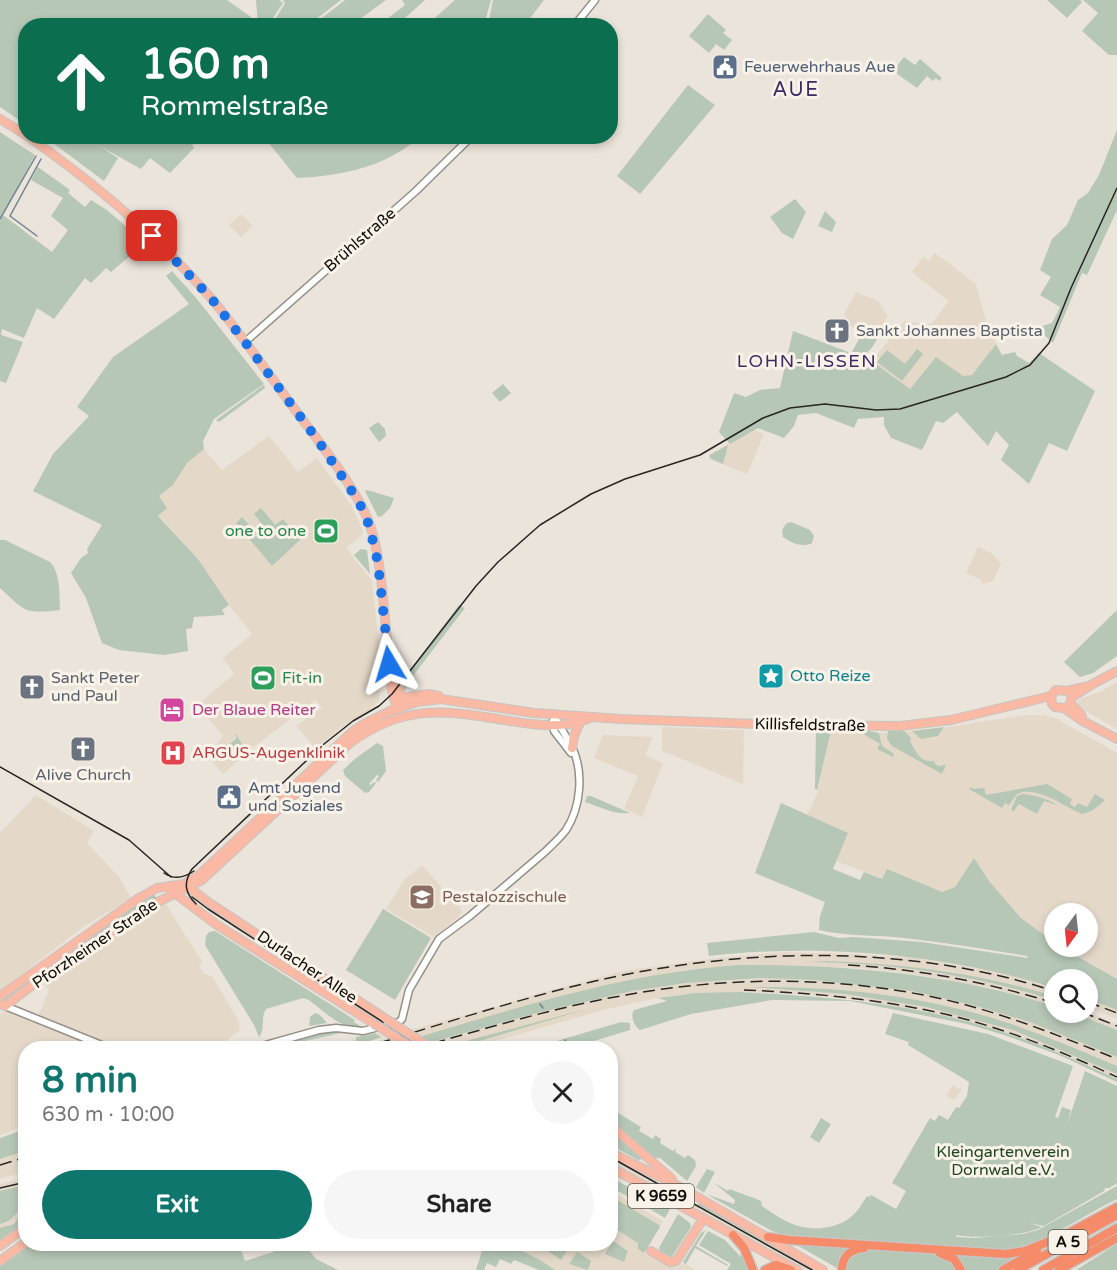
<!DOCTYPE html>
<html lang="en">
<head>
<meta charset="utf-8">
<style>
	:root { --surface:#fff; --page:#f6f6f6; --text:#222; --muted:#767676; --accent:#0f766e }
	body { margin:0; font-family:"Varela Round",sans-serif; background:var(--page); color:var(--text); height:100vh; display:flex; flex-direction:column; font-size:22px; white-space:nowrap }
	* { box-sizing:border-box; margin:0 }
	p { font-size:20px; color:var(--muted) }
	.icon { flex:none; width:33px; height:33px; fill:none; stroke:currentColor; stroke-width:2; stroke-linecap:round; stroke-linejoin:round }
	.map { position:relative; flex:1; overflow:hidden }
	.drawer { position:absolute; left:18px; top:1041px; width:600px; height:210px; display:flex; flex-direction:column; background:var(--surface); border-radius:24px; box-shadow:0 3px 9px #0003 }
	.drawer>* { flex:none }
	.top-card { position:absolute; left:18px; top:18px; width:600px; height:126px; border-radius:24px; box-shadow:0 3px 9px #0003; background:#0b6e4f; color:#fff; overflow:hidden }
	.needle { width:39px; rotate:195deg }
	.buttons { position:absolute; left:1044px; top:903px; display:grid; gap:12px }
	.buttons a { display:grid; place-items:center; width:54px; height:54px; border-radius:50%; background:var(--surface); box-shadow:0 3px 9px #0003; font-size:30px }
	.pin { position:absolute; display:grid; place-items:center; width:51px; height:51px; color:#fff; margin:-26px; border-radius:12px; box-shadow:0 3px 9px #0006 }
	.me { position:absolute; width:66px; margin:-33px; rotate:353deg; stroke-linejoin:round; filter:drop-shadow(0 0 4px #0008) }
	.turn { display:flex; align-items:center; gap:21px; height:126px; padding:0 24px; font-size:27px }
	.turn .icon { width:78px; height:78px; stroke-width:2.5 }
	.turn b { display:block; font-size:42px; line-height:51px }
	.round { display:grid; place-items:center; flex:none; width:63px; height:63px; border-radius:32px; background:var(--page) }
	.head { display:flex; align-items:center; justify-content:space-between; height:102px; padding:0 24px }
	h1 { font-size:36px; font-weight:800; line-height:45px; color:var(--accent) }
	.cta { display:flex; gap:12px; margin-top:auto; padding:12px 24px }
	.cta a { flex:1; height:69px; border-radius:36px; background:var(--accent); color:#fff; font-size:24px; font-weight:800; line-height:69px; text-align:center }
	.cta a+a { background:var(--page); color:var(--text) }
	.map>svg:first-child { display:block }
</style>
</head>
<body>
<div class="map">
<svg width="1117" height="1270" viewBox="0 0 1117 1270">
	<rect width="100%" height="100%" fill="#ebe4db"/>
	<g fill="#e4d9c9">
		<path d="M241 214 253 226 241 237 229 225Z"/>
		<path d="M935 253 976 284 989 332 996 344 972 375 910 389 872 361 904 321 931 324 949 301 912 272 923 257 929 261Z"/>
		<path d="M856 292 878 301 888 317 876 334 853 328 844 315Z"/>
		<path d="M754 430 764 434 747 474 709 459V455Z"/>
		<path d="M269 436 298 472 317 458 351 505 360 524 363 534 346 548 372 581 382 673 379 701 371 709 339 729 316 749 296 726 319 709H323L315 700 251 749 223 774 207 756 223 736 197 705 234 674 223 658 252 634 221 595 198 559 158 515 167 508 159 496 173 485 187 463 204 449 222 470Z"/>
		<path d="M978 547 991 553 1001 564 993 581 982 584 981 580 966 573Z"/>
		<path d="M1117 682V729L1080 708 1077 702 1080 699 1099 692Z"/>
		<path d="M1025 715H1044L1055 718 1117 753V979L1061 947 1088 946V914H1054V942L1021 918 989 881 974 858 962 879 945 901 887 869 883 879 836 861 847 833 807 815 818 792 817 790 831 731 879 733 928 730Z"/>
		<path d="M662 727 744 730 743 784 662 751Z"/>
		<path d="M603 735 653 737 645 755 663 763 642 817 624 809 638 776 594 758Z"/>
		<path d="M36 795 94 831 87 843 119 877 131 898 83 927 0 991V833Z"/>
		<path d="M422 865 461 909V913L460 916 434 937 386 909 405 879Z"/>
		<path d="M165 903 203 963 199 966 204 974 212 976 238 1020 240 1030 217 1048H26L25 1126 0 1135V1014L5 1011 35 1023 49 990 43 983 113 934Z"/>
		<path d="M275 951 346 997 383 1020 376 1023 272 955Z"/>
		<path d="M784 952 858 954 920 958 1001 973 1054 988V996L1006 983 945 971 862 963 976 978 1054 1000V1006L999 990 927 976 860 968 742 965 685 970 628 981 557 998 379 1048H358L413 1029 483 1010 486 1008 495 1007 537 994 623 971 718 958Z"/>
		<path d="M760 978 813 980 912 991 1006 1014 1057 1031 1117 1057V1066L1023 1028 946 1006 887 995 804 987 755 988 845 994 900 1002 951 1013 1013 1030 1041 1041 1117 1074V1079L1037 1044 957 1019 866 1001 816 995 739 992 677 995 658 998 607 1009 471 1048H456L526 1025 439 1048H410L537 1013 632 991 686 983Z"/>
		<path d="M1088 999 1117 1010V1019L1088 1008Z"/>
		<path d="M1088 1012 1117 1024V1030L1074 1013Z"/>
		<path d="M953 1085 962 1090 954 1100 946 1096Z"/>
		<path d="M25 1151V1172L0 1179V1159Z"/>
		<path d="M610 1156 801 1262 816 1270H802L798 1268 611 1162Z"/>
		<path d="M25 1178V1185L0 1191V1184Z"/>
		<path d="M611 1191 663 1221 645 1253 669 1265 676 1267 684 1263 696 1270H539L513 1259 484 1244H610Z"/>
		<path d="M25 1198V1207L18 1219 8 1227 0 1228V1224L6 1223 14 1217Z"/>
	</g>
	<g fill="#b7c7b6">
		<path d="M0 0H227L251 17 252 25 26 26 25 124 0 107Z"/>
		<path d="M256 0H279L283 3 268 25H258Z"/>
		<path d="M283 0H341L308 25H272L285 3Z"/>
		<path d="M345 0H386L352 25H313Z"/>
		<path d="M402 0H425L397 25H379L405 5Z"/>
		<path d="M455 0H491L484 25H427Z"/>
		<path d="M493 0H544L525 25H488Z"/>
		<path d="M1047 0H1080L1082 2 1067 18Z"/>
		<path d="M1083 0H1117V55H1109L1082 31 1098 13Z"/>
		<path d="M708 14 726 30 723 33 732 40 724 50 716 44 709 53 689 36Z"/>
		<path d="M904 57 915 65 920 59 942 78 939 81 936 78 933 81 927 76 917 88 893 71Z"/>
		<path d="M688 85 715 105 640 194 617 176Z"/>
		<path d="M1117 130V210L1087 275 1082 273 1053 343 1044 335 1039 327 1052 323 1060 307 1040 295 1051 277 1040 270 1052 239 1067 225 1078 200 1088 193 1099 175Z"/>
		<path d="M0 132 35 155 3 215 52 252 68 230 51 216 63 198 31 180 38 167 70 190 68 193 85 207 91 200 107 210 145 243 111 272 106 268 91 283 85 278 54 319 37 308 24 338 2 329 1 335 23 342 6 383 0 381Z"/>
		<path d="M51 137H205L192 145 194 148 170 173 150 158 141 169 98 145 118 158 104 181 49 140Z"/>
		<path d="M264 137H419C387 167 340 176 297 178Z"/>
		<path d="M795 199 806 212 793 239 782 233 770 217Z"/>
		<path d="M825 211 836 222 832 232 818 226Z"/>
		<path d="M172 271 197 299 264 384 214 419 203 441 204 449 187 463 173 485 159 496 167 508 158 516 198 559 229 605 222 610 225 615 194 617 192 628 186 629 188 651 164 655 119 650 102 643 86 598 71 573 81 558 88 553 87 549 102 525 33 491 53 454 89 416 77 407 113 357 189 304 166 276Z"/>
		<path d="M793 331 872 361 910 389 936 357 963 376 972 375 996 344 1002 355 1015 352 1017 356 1029 363 1039 353 1095 391 1067 451 1049 443 1029 484 1001 460 1009 445 996 431 988 446 957 412 943 423 936 421 922 450 891 438 884 425V417L858 419 854 428 816 413 798 415 794 426 784 438 758 428 730 444 719 432 734 393 746 397 760 390 780 388Z"/>
		<path d="M861 335 878 338C869 352 869 356 852 352Z"/>
		<path d="M917 349 923 354 902 381 877 362 887 350 905 364Z"/>
		<path d="M503 384 511 393 500 402 492 393Z"/>
		<path d="M264 385 265 388 219 422 216 420Z"/>
		<path d="M378 422 385 429 386 436 379 442 369 428Z"/>
		<path d="M728 445 723 464 710 458V455Z"/>
		<path d="M367 490 394 498 390 508 382 516 378 517 365 491Z"/>
		<path d="M261 508 275 525 283 519 300 540 272 566 236 523 242 517 254 531 262 524 254 514Z"/>
		<path d="M791 522 810 530 814 536 812 543C803 548 791 543 783 537 781 531 783 527 787 523Z"/>
		<path d="M0 540H5L50 562C61 574 59 594 60 610 24 614 26 612 0 588Z"/>
		<path d="M361 549 367 550 370 574 354 555Z"/>
		<path d="M459 605 465 608 409 681 405 691 401 682Z"/>
		<path d="M1117 610V656L1093 673 1080 677 1064 662Z"/>
		<path d="M944 727 938 736 921 739 912 731Z"/>
		<path d="M816 731H831L817 790 815 789Z"/>
		<path d="M870 731 879 733 882 746 894 754 892 761 893 757 877 749 880 744 860 732Z"/>
		<path d="M888 731H904L911 738 910 741C916 752 920 763 934 761L935 764 939 766 946 765 942 774 892 746 887 739Z"/>
		<path d="M235 734H236L246 751 234 762 231 758 233 755 226 747 237 738Z"/>
		<path d="M377 743 383 746 386 771 378 782 376 780 379 776 377 775 369 784 371 785 374 782 376 783 369 792 365 793 345 776 343 770 356 758Z"/>
		<path d="M1047 784 1072 799 1070 804 1075 807 1078 803 1087 807 1095 794 1105 800C1098 806 1093 812 1082 814 1064 807 1037 785 1017 794L1009 805 1005 803 1002 808 969 789 972 787 973 789 984 788 986 795Z"/>
		<path d="M1022 794C1032 794 1049 799 1057 805L1044 801 1037 814 1019 804 1014 811 1011 810 1017 796Z"/>
		<path d="M587 796H591L630 813C615 815 600 807 585 802Z"/>
		<path d="M781 803 848 833 833 869 860 880 864 872 882 879 887 869 942 892 955 887 974 858 989 881 1021 918 1054 942V946L1061 947 1117 979V1010L1088 999V980H1054V988C948 954 820 943 709 956L707 943 814 932 839 938 853 937 922 942 1028 958 1027 956C982 949 938 941 893 937 868 935 844 936 819 930L820 916 825 902 755 873Z"/>
		<path d="M152 892 158 899 6 1003 0 1001V998Z"/>
		<path d="M383 909 431 938 395 1000 346 970Z"/>
		<path d="M215 931 355 1020 354 1022 362 1027C341 1030 325 1012 309 1000L303 998 266 1009C260 1018 266 1029 259 1037L254 1025 205 945 206 936 209 932Z"/>
		<path d="M827 961C904 964 980 973 1054 996V1000C973 975 894 963 809 962Z"/>
		<path d="M742 965C849 965 953 974 1054 1006V1012L1074 1013 1117 1030V1057L1030 1022 976 1006 912 991 813 980 760 978 686 983 632 991 537 1013 410 1048H386L385 1047C502 1013 620 972 742 965Z"/>
		<path d="M749 987C823 986 895 992 967 1011 1019 1024 1068 1045 1117 1066V1074L1013 1030 926 1007 845 994Z"/>
		<path d="M739 992C834 997 925 1004 1015 1036 1050 1048 1083 1064 1117 1079V1082L1059 1055 1004 1035 967 1024 850 1001 772 1000 691 1014 640 1030C634 1026 630 1016 634 1010L667 1001 658 998 696 993Z"/>
		<path d="M590 1008 456 1048H439Z"/>
		<path d="M315 1013 320 1015 327 1023 309 1026 310 1017Z"/>
		<path d="M893 1013 988 1034 1073 1066 1055 1117 1058 1118 1062 1107 1071 1110 1068 1122 1085 1071 1117 1086V1183L1109 1188H1105L1104 1191 1044 1226 1029 1223 1042 1227C1025 1236 975 1239 957 1235L956 1237 975 1238 1023 1234 1038 1230 1117 1186V1199C1078 1218 1041 1248 997 1250L787 1236 772 1231 706 1194 734 1204 735 1200 714 1183 728 1191 730 1189C740 1194 751 1196 761 1201L762 1206C771 1212 781 1219 790 1223 809 1232 838 1230 853 1215 859 1210 863 1202 867 1196L869 1197 871 1195 896 1209 906 1191 892 1183 930 1118 935 1121 939 1115 948 1120 956 1107 959 1108 967 1096 969 1082 908 1045 909 1042 885 1034Z"/>
		<path d="M621 1022 630 1023V1030L571 1048H533Z"/>
		<path d="M325 1031 341 1033 296 1043 295 1042 296 1039Z"/>
		<path d="M375 1033 382 1037 353 1046 352 1042 356 1040V1037Z"/>
		<path d="M610 1108 641 1127 639 1131 653 1139 655 1135 661 1139 660 1143 673 1151 676 1148 675 1152 685 1158 688 1155 695 1160 696 1166 687 1181 660 1158H653L611 1120Z"/>
		<path d="M821 1118 831 1124 819 1143 810 1137Z"/>
		<path d="M25 1129V1151L0 1159V1138Z"/>
		<path d="M610 1130 642 1159 638 1160 611 1145Z"/>
		<path d="M707 1169 715 1172 704 1193 696 1187Z"/>
		<path d="M610 1177 670 1209 665 1218 611 1187Z"/>
		<path d="M25 1185C26 1201 17 1221 0 1224V1191Z"/>
		<path d="M611 1200 615 1203 619 1201 659 1225 660 1227 644 1253 638 1249V1243L611 1226Z"/>
		<path d="M699 1202 802 1261 801 1262 698 1205Z"/>
		<path d="M25 1207V1222L0 1242V1228L14 1224Z"/>
		<path d="M678 1214 690 1223 691 1227 671 1258 660 1252 659 1248Z"/>
		<path d="M706 1230 696 1246 728 1265 727 1266 695 1248 686 1264 683 1262 701 1233Z"/>
		<path d="M708 1231 725 1240 739 1255 745 1258 750 1270H727L731 1264 699 1245Z"/>
		<path d="M613 1241 628 1251 624 1262 605 1254Z"/>
		<path d="M28 1244H239L245 1261 273 1252 289 1244H304L316 1259 338 1270H0V1265Z"/>
		<path d="M484 1244C511 1243 532 1254 555 1270H539L514 1260 511 1264 500 1259 496 1267 487 1263 484 1270H476Z"/>
		<path d="M549 1244H563L570 1246 561 1260 546 1250Z"/>
		<path d="M795 1244 849 1248 840 1256 837 1268Z"/>
		<path d="M1117 1244V1270H1076Z"/>
		<path d="M868 1250C895 1251 941 1246 958 1270H845L848 1258 860 1251Z"/>
		<path d="M577 1252 591 1261 588 1270 569 1264Z"/>
		<path d="M957 1255 1018 1257H1019L997 1270H966Z"/>
	</g>
	<g fill="none" stroke-linecap="round" stroke-linejoin="round">
		<g stroke="#708193" stroke-width="1.5">
			<path d="M0 219 36 156"/>
			<path d="M37 236 10 216 41 159"/>
			<path d="M540 1004 543 1008"/>
			<path d="M565 1040 568 1045"/>
		</g>
		<g stroke="#958f86" stroke-width="9">
			<g id="minor">
				<path d="M574 26 595 0"/>
				<path d="M245 342 416 191 472 136"/>
				<path d="M553 721 554 731 571 753"/>
				<path d="M5 1006 109 1048"/>
				<path d="M255 1048 319 1030 336 1028 363 1031 399 1022 402 1019 409 990 439 939 470 916 546 851C553 844 560 838 566 830 581 807 584 772 572 747 566 736 559 725 553 714"/>
			</g>
		</g>
		<g stroke="#c5c5c4" stroke-width="10">
			<g id="major">
				<path d="M0 119 26 135"/>
				<path d="M27 136C95 183 157 236 211 298 241 334 268 373 296 411 319 442 357 489 370 525 383 564 384 619 389 660 391 677 390 693 398 709"/>
				<path d="M393 673 402 698 398 709"/>
				<path d="M1089 686 1067 691 1056 690 1051 696 1052 704 1055 707 1064 708 1081 720 1117 739"/>
				<path d="M402 698 428 694 439 696"/>
				<path d="M1071 698 1089 686 1117 671"/>
				<path d="M1070 703 1082 716"/>
				<path d="M572 748 574 736 580 722"/>
				<path d="M186 885 208 902 386 1019"/>
				<path d="M172 891 217 925 373 1023"/>
				<path d="M0 996 139 898 157 888 184 884 198 876 352 732 364 724 390 711 417 702 441 699 534 713 621 719 787 725 900 726 951 720 1051 696"/>
				<path d="M0 1004 5 1006 55 968 146 908 202 880 350 743C406 702 447 711 510 721 537 725 561 729 588 719"/>
				<path d="M610 1125 672 1179"/>
				<path d="M610 1152 682 1188 823 1270"/>
				<path d="M610 1167 797 1270"/>
				<path d="M0 1246 26 1227"/>
				<path d="M651 1251 670 1262 676 1261 703 1219"/>
				<path d="M0 1261 26 1242"/>
			</g>
		</g>
		<g stroke="#c5c5c4" stroke-width="11">
			<g id="highway">
				<path d="M733 1235 744 1248 753 1270"/>
				<path d="M768 1237 789 1240 1006 1254 1025 1251 1065 1235"/>
				<path d="M1061 1237 1117 1207"/>
				<path d="M940 1253 954 1259 961 1270"/>
				<path d="M765 1270 776 1265 791 1270"/>
				<path d="M842 1270C842 1256 851 1249 864 1248"/>
				<path d="M1003 1270 1037 1251"/>
				<path d="M1018 1270 1117 1215"/>
				<path d="M1043 1270 1117 1228"/>
				<path d="M1059 1270 1117 1238"/>
			</g>
		</g>
		<use href="#minor" stroke="#fff" stroke-width="6"/>
		<use href="#major" stroke="#f9b9a4" stroke-width="8"/>
		<use href="#highway" stroke="#f58b68" stroke-width="8"/>
		<g stroke="#282522" stroke-width="1.5">
			<path d="M0 767 129 840 171 877"/>
			<path d="M164 873C174 880 184 878 194 871"/>
			<path d="M192 897 208 909 423 1048"/>
			<path d="M196 904C185 893 183 883 192 869L324 744 353 721 379 706 392 694 476 586 498 562 540 525 591 494 625 479 700 455 763 418 790 408 825 404 876 410 900 409 1006 377 1030 365 1049 343 1071 288 1117 188"/>
			<path d="M610 1157 812 1270"/>
			<path d="M0 1188 26 1182"/>
		</g>
		<g stroke="#282522" stroke-width="1.5" stroke-dasharray="12 6" stroke-linecap="butt">
			<path d="M848 965C918 969 987 982 1054 1003"/>
			<path d="M744 990C813 993 881 999 949 1015 1007 1029 1063 1052 1117 1077"/>
			<path d="M1088 1002 1117 1013"/>
			<path d="M1082 1012 1117 1026"/>
			<path d="M362 1048C450 1022 538 992 628 974 768 947 918 947 1054 991"/>
			<path d="M416 1048C485 1029 555 1007 626 995 735 975 852 976 959 1003 1013 1017 1065 1038 1117 1059"/>
			<path d="M0 1165 26 1157"/>
		</g>
		<g stroke="#c5c5c4" stroke-width="10" stroke-linecap="butt">
			<g id="major-bridge">
				<path d="M386 1019 431 1048"/>
				<path d="M373 1023 412 1048"/>
			</g>
		</g>
		<use href="#major-bridge" stroke="#f9b9a4" stroke-width="8"/>
	</g>
	<g fill="none" stroke-linecap="round" stroke-linejoin="round">
		<path stroke="#1a73e8" stroke-width="10" stroke-dasharray="0 18" d="M152 236 211 298 245 342 319 442 359 502 369 525 378 563 389 664"/>
	</g>
	<defs>
		<g id="civic-square" transform="scale(1.35)"><rect x="-9" y="-9" width="18" height="18" rx="4" fill="#5c6f8a" stroke="#f9f2e8"/><path d="M-.6-6.5H3V-4.5H.6V-3L4-1V1h2V6H-6V1h2V-1L-.6-3ZM-1.2 2.5V6h2.4V2.5Z" fill="#fff"/></g>
		<g id="church-square" transform="scale(1.35)"><rect x="-9" y="-9" width="18" height="18" rx="4" fill="#6b7280" stroke="#f9f2e8"/><path d="M-1.2-6h2.4v3.5h3.3v2.4h-3.3V6h-2.4V-.1h-3.3v-2.4h3.3Z" fill="#fff"/></g>
		<g id="stadium-square" transform="scale(1.35)"><rect x="-9" y="-9" width="18" height="18" rx="4" fill="#2e9e5b" stroke="#f9f2e8"/><path d="M0-5a6.5 5 0 1 0 0 10a6.5 5 0 1 0 0-10ZM-3.5-1.8h7v3.6h-7Z" fill="#fff"/></g>
		<g id="sight-square" transform="scale(1.35)"><rect x="-9" y="-9" width="18" height="18" rx="4" fill="#0f9aa8" stroke="#f9f2e8"/><path d="M0-6L1.8-2.2L6-1.7L2.9 1.2L3.7 5.4L0 3.3L-3.7 5.4L-2.9 1.2L-6-1.7L-1.8-2.2Z" fill="#fff"/></g>
		<g id="hotel-square" transform="scale(1.35)"><rect x="-9" y="-9" width="18" height="18" rx="4" fill="#d1479c" stroke="#f9f2e8"/><path d="M-6-4.5h1.5V1H6V5H4.5V3h-9V5H-6ZM-4 0a1.8 1.8 0 1 1 3.6 0ZM.5 0V-2.5h3Q6-2.5 6 0Z" fill="#fff"/></g>
		<g id="hospital-square" transform="scale(1.35)"><rect x="-9" y="-9" width="18" height="18" rx="4" fill="#e0444e" stroke="#f9f2e8"/><path d="M-5-5h3v3.5h4V-5h3V5h-3V1.5h-4V5h-3Z" fill="#fff"/></g>
		<g id="school-square" transform="scale(1.35)"><rect x="-9" y="-9" width="18" height="18" rx="4" fill="#8d6e63" stroke="#f9f2e8"/><path d="M0-5L7-2L0 1L-7-2ZM-4 1L0 2.5L4 1V4Q0 6-4 4Z" fill="#fff"/></g>
	</defs>
	<g fill-rule="evenodd">
		<use href="#civic-square" x="725" y="67"/>
		<use href="#church-square" x="837" y="331"/>
		<use href="#stadium-square" x="326" y="531"/>
		<use href="#sight-square" x="771" y="676"/>
		<use href="#stadium-square" x="263" y="678"/>
		<use href="#church-square" x="32" y="687"/>
		<use href="#hotel-square" x="172" y="710"/>
		<use href="#church-square" x="83" y="749"/>
		<use href="#hospital-square" x="173" y="753"/>
		<use href="#civic-square" x="229" y="797"/>
		<use href="#school-square" x="422" y="897"/>
	</g>
	<g text-anchor="middle" dominant-baseline="central" stroke-width="6" stroke-linejoin="round" paint-order="stroke">
		<g fill="#f9f2e8" stroke="#55524d" stroke-width="1.5">
			<rect x="628" y="1184" width="66" height="24" rx="4.5"/>
			<rect x="1048.5" y="1230" width="39" height="24" rx="4.5"/>
		</g>
		<g font-size="15" font-weight="bold" fill="#0f0d0a">
			<text x="661" y="1196">K 9659</text>
			<text x="1068" y="1242">A 5</text>
		</g>
		<g font-size="16" fill="#4e5e75" stroke="#f9f2e8" text-anchor="start">
			<text x="744" y="67">Feuerwehrhaus Aue</text>
			<text x="248" y="788">Amt Jugend<tspan x="248" dy="18">und Soziales</tspan></text>
		</g>
		<g font-size="16" fill="#0f0d0a" stroke="#f9f2e8">
			<text transform="translate(360 240) rotate(-41)">Brühlstraße</text>
			<text transform="translate(810 725) rotate(1)">Killisfeldstraße</text>
			<text transform="translate(95 944) rotate(-34)">Pforzheimer Straße</text>
			<text transform="translate(307 967) rotate(34)">Durlacher Allee</text>
		</g>
		<g font-size="16" fill="#5b616d" stroke="#f9f2e8" text-anchor="start">
			<text x="856" y="331">Sankt Johannes Baptista</text>
			<text x="51" y="678">Sankt Peter<tspan x="51" dy="18">und Paul</tspan></text>
			<text x="83" y="775" text-anchor="middle">Alive Church</text>
		</g>
		<g font-size="16" fill="#27864d" stroke="#f9f2e8" text-anchor="end">
			<text x="306" y="531">one to one</text>
			<text x="282" y="678" text-anchor="start">Fit-in</text>
		</g>
		<g font-size="16" fill="#0d838f" stroke="#f9f2e8" text-anchor="start">
			<text x="790" y="676">Otto Reize</text>
		</g>
		<g font-size="16" fill="#b23c85" stroke="#f9f2e8" text-anchor="start">
			<text x="192" y="710">Der Blaue Reiter</text>
		</g>
		<g font-size="16" fill="#be3a42" stroke="#f9f2e8" text-anchor="start">
			<text x="192" y="753">ARGUS-Augenklinik</text>
		</g>
		<g font-size="16" fill="#785e54" stroke="#f9f2e8" text-anchor="start">
			<text x="442" y="897">Pestalozzischule</text>
		</g>
		<g font-size="16" fill="#20461f" stroke="#f9f2e8">
			<text x="1003" y="1152">Kleingartenverein<tspan x="1003" dy="18">Dornwald e.V.</tspan></text>
		</g>
		<g font-size="18" letter-spacing="1.5" fill="#3d2964" stroke="#f9f2e8">
			<text x="807" y="361">LOHN-LISSEN</text>
		</g>
		<g font-size="20" letter-spacing="1.5" fill="#3d2964" stroke="#f9f2e8">
			<text x="796" y="90">AUE</text>
		</g>
	</g>
</svg>
<div class="buttons">
<a><svg class="needle" viewBox="-14 -14 28 28"><path d="M0-13l5 13h-10z" fill="#e53935"/><path d="M0 13l5-13h-10z" fill="#767676"/></svg></a>
<a><svg class="icon" aria-label="search" viewBox="0 0 24 24"><circle cx="10" cy="10" r="6"/><path d="M15 15l6 6"/></svg></a>
</div>
<div class="pin" style="left:152px;top:236px;background:#d93025"><svg class="icon" aria-label="arrive" viewBox="0 0 24 24"><path d="M6 21V4h12l-3 4 3 4H6"/></svg></div>
<svg class="me" style="left:389px;top:664px" viewBox="-20 -20 40 40"><path d="M0-17L14 15 0 8-14 15z" fill="#1a73e8" stroke="#fff" stroke-width="4"/></svg>
<div class="top-card">
<div class="turn"><svg class="icon" aria-label="ahead" viewBox="0 0 24 24"><path d="M12 20V5M6 11l6-6 6 6"/></svg><div><b>160 m</b>Rommelstraße</div></div>
</div>
<section class="drawer">
<div class="head"><div><h1>8 min</h1><p>630 m · 10:00</p></div><a class="round"><svg class="icon" aria-label="close" viewBox="0 0 24 24"><path d="M6 6l12 12M18 6L6 18"/></svg></a></div>
<div class="cta"><a>Exit</a><a>Share</a></div>
</section>
</div>
</body>
</html>
